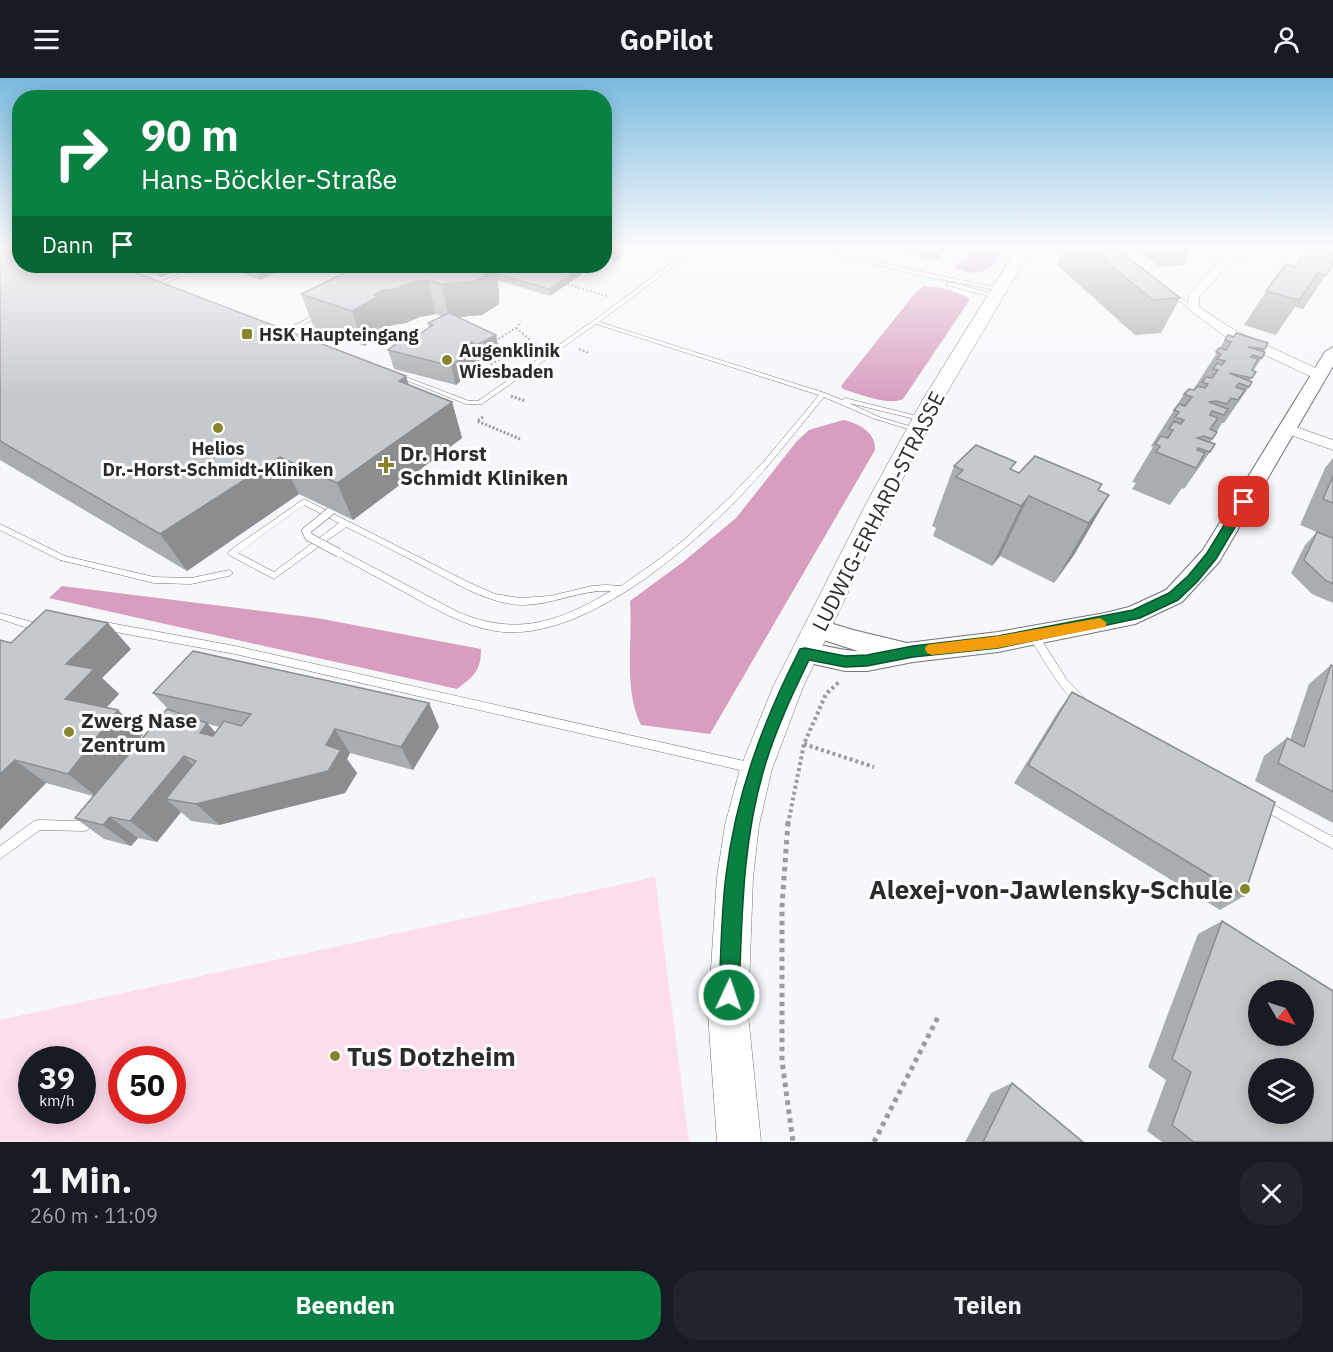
<!DOCTYPE html>
<html lang="de">
<head>
<meta charset="utf-8">
<style>
	:root { --surface:#171b24; --page:#20242c; --text:#f1f3f6; --muted:#9ea1a6; --accent:#0b8043 }
	body { margin:0; font-family:"IBM Plex Sans",sans-serif; background:var(--page); color:var(--text); height:100vh; display:flex; flex-direction:column; font-size:22px; white-space:nowrap }
	* { box-sizing:border-box; margin:0 }
	p { font-size:20px; color:var(--muted) }
	.icon { flex:none; width:33px; height:33px; fill:none; stroke:currentColor; stroke-width:2; stroke-linecap:round; stroke-linejoin:round }
	.map { position:relative; height:1064px; overflow:hidden }
	.sheet { display:flex; flex-direction:column; background:var(--surface); flex:1 }
	.sheet>* { flex:none }
	.top-card { position:absolute; left:12px; top:12px; width:600px; height:183px; border-radius:24px; box-shadow:0 3px 15px #0003; background:#0b8043; color:#fff; overflow:hidden }
	.needle { width:39px; rotate:129deg }
	.fabs { position:absolute; left:1248px; top:902px; display:grid; gap:12px }
	.fabs a { display:grid; place-items:center; width:66px; height:66px; border-radius:50%; background:var(--surface); box-shadow:0 3px 15px #0003; font-size:30px }
	.speed { position:absolute; left:18px; top:968px; display:flex; gap:12px; font-size:30px; font-weight:700; text-align:center }
	.speed>* { display:grid; place-content:center; width:78px; height:78px; border-radius:50%; background:var(--surface); box-shadow:0 3px 15px #0003; line-height:1 }
	.speed small { font-size:15px; font-weight:400 }
	.speed .limit { border:9px solid #d22; background:#fff; color:#111 }
	.pin { position:absolute; display:grid; place-items:center; width:51px; height:51px; color:#fff; margin:-26px; border-radius:12px; box-shadow:0 3px 9px #0006 }
	.me { position:absolute; width:66px; margin:-33px; rotate:3deg; stroke-linejoin:round; filter:drop-shadow(0 0 4px #0008) }
	.turn { display:flex; align-items:center; gap:21px; height:126px; padding:0 30px; font-size:27px }
	.turn .icon { width:78px; height:78px; stroke-width:2.5 }
	.turn b { display:block; font-size:42px; line-height:51px }
	.then { display:flex; align-items:center; height:57px; padding:0 30px; background:#0003; gap:12px; font-size:22px }
	.round { display:grid; place-items:center; flex:none; width:63px; height:63px; border-radius:24px; background:var(--page) }
	.headline { display:flex; align-items:center; justify-content:space-between; height:102px; padding:0 30px }
	h1 { font-size:36px; font-weight:700; line-height:45px }
	.action { display:flex; gap:12px; margin-top:auto; padding:12px 30px }
	.action a { flex:1; height:69px; border-radius:24px; background:var(--accent); color:#fff; font-size:24px; font-weight:700; line-height:69px; text-align:center }
	.action a+a { background:var(--page); color:var(--text) }
	header { display:flex; justify-content:space-between; align-items:center; height:78px; padding:0 30px; background:var(--surface); font-size:27px; font-weight:700 }
	.map>svg:first-child { display:block }
</style>
</head>
<body>
<header><svg class="icon" aria-label="menu" viewBox="0 0 24 24"><path d="M4 6h16M4 12h16M4 18h16"/></svg>GoPilot<svg class="icon" aria-label="person" viewBox="0 0 24 24"><circle cx="12" cy="8" r="4"/><path d="M4 21q1-7 8-7t8 7"/></svg></header>
<div class="map">
<svg width="1333" height="1064" viewBox="0 0 1333 1064">
	<rect width="100%" height="100%" fill="#f6f7fa"/>
	<path fill="#fddcee" fill-rule="evenodd" d="M655 799 689 1064H0V942ZM32 981H82V1032H32ZM122 981H172V1032H122Z"/>
	<g fill="#d89ebf">
		<path d="M974 170H1005C990 192 984 200 956 191L955 188 973 174Z"/>
		<path d="M924 208 943 210 968 219 969 223 903 321C887 328 859 316 843 311L841 308 916 214Z"/>
		<path d="M843 342C858 345 876 354 875 372L710 656 641 647C623 611 633 563 630 523L683 484 736 440 797 363 809 352Z"/>
		<path d="M62 508 317 540 481 571C481 593 474 598 457 611L49 520Z"/>
	</g>
	<g fill="none" stroke-linecap="round" stroke-linejoin="round">
		<g stroke="#737477" stroke-width="1">
			<g id="service">
				<path d="M649 170H655L650 174 647 172Z"/>
				<path d="M692 170H698L599 244 825 315 842 322 845 320 925 340 926 341 923 343 849 325 879 339 919 351V353H915L875 341 824 319C799 349 775 381 748 410 694 468 581 567 495 553 464 548 435 531 408 516 384 503 360 490 336 477L335 475 339 472 342 473 458 534C517 559 558 544 611 513 580 511 551 528 521 527 487 525 457 506 427 490 400 476 373 462 346 449L274 501 229 477 228 475 229 473 304 421 468 504 495 516 520 520 550 518 592 508 606 507 621 508 654 485 684 462 731 418 766 381 819 317 596 246 482 326H466L393 297 398 296 469 323H478L593 243ZM304 427 339 445 274 494 238 475Z"/>
				<path d="M814 170H823L918 193 1004 211 1001 213 918 197Z"/>
				<path d="M1197 170H1203L1225 186 1220 187Z"/>
				<path d="M197 188H203L163 206 158 205Z"/>
				<path d="M949 204 998 217 999 218 996 220 947 207V205Z"/>
				<path d="M1170 213 1172 214 1196 230 1191 231 1168 216 1167 215Z"/>
				<path d="M318 235 323 236 286 256 281 255Z"/>
				<path d="M0 446 65 478 154 499 191 500 229 492 233 495 229 498 191 506 154 505 60 482 0 452Z"/>
				<path d="M0 535 43 547 45 550 43 553 40 554 0 541Z"/>
				<path d="M99 543 235 568 753 685 757 687 758 690 757 693 753 695 235 576 99 551 96 549 94 547 96 545Z"/>
				<path d="M1034 554 1037 555 1067 602 1083 618 1084 621 1083 624C1081 624 1079 625 1078 625 1067 623 1036 570 1029 558L1031 555Z"/>
				<path d="M1263 721 1333 759V771L1259 730 1257 726 1259 722Z"/>
				<path d="M91 734 95 735 97 739 88 752 84 753 40 752 0 781V768L34 743 38 742 81 743 87 735Z"/>
			</g>
		</g>
		<g stroke="#737477" stroke-width="1">
			<g id="minor">
				<path d="M1249 170 1266 171 1231 183 1199 220V229L1236 253 1324 294 1326 297 1324 300H1314L1226 259 1187 230 1189 216 1223 179Z"/>
				<path d="M1287 346 1333 362V372L1282 354 1279 351Z"/>
			</g>
		</g>
		<g stroke="#737477" stroke-width="2">
			<path id="tertiary" d="M1333 269V288L1219 484 1182 524 1135 546 998 574 913 584 867 593H845L796 582 792 575 796 568C815 562 838 573 858 573L808 557 805 550 808 543 817 541 853 552 907 565 998 554 1105 535 1129 529 1166 512 1203 472 1325 274Z"/>
		</g>
		<g stroke="#737477" stroke-width="1">
			<path id="secondary" d="M1017 170H1032L942 323 891 424 803 609 772 691 759 747 753 799 748 936 761 1064H717L708 936 717 799 725 747 740 691 773 609 867 424 922 323Z"/>
		</g>
		<g stroke="#9b9b9e" stroke-width="2" stroke-dasharray="2 2" stroke-linecap="butt">
			<path d="M567 206 607 218"/>
			<path d="M516 250 539 269"/>
			<path d="M495 263 516 250 521 244"/>
			<path d="M579 271 589 275"/>
			<path d="M468 287 485 290 500 281 524 277"/>
			<path d="M546 296 556 300"/>
		</g>
		<g stroke="#9b9b9e" stroke-width="3" stroke-dasharray="2 2" stroke-linecap="butt">
			<path d="M511 318 525 323"/>
			<path d="M483 339 477 343 520 361"/>
		</g>
		<g stroke="#9b9b9e" stroke-width="4" stroke-dasharray="3 3" stroke-linecap="butt">
			<path d="M804 666 874 689"/>
			<path d="M788 746 804 666 826 616 839 604"/>
		</g>
		<g stroke="#9b9b9e" stroke-width="5" stroke-dasharray="4.5 4.5" stroke-linecap="butt">
			<path d="M788 744 782 828V983L793 1064"/>
			<path d="M874 1064 938 939"/>
		</g>
		<use href="#service" fill="#fff" fill-rule="evenodd"/>
		<use href="#minor" fill="#fff" fill-rule="evenodd"/>
		<use href="#tertiary" fill="#fff" fill-rule="evenodd"/>
		<use href="#secondary" fill="#fff" fill-rule="evenodd"/>
		<g stroke="#737477" stroke-width="9" stroke-linecap="butt">
			<path id="service-bridge" d="M332 432 306 453 309 459 339 475"/>
		</g>
		<use href="#service-bridge" stroke="#fff" stroke-width="8"/>
	</g>
	<g fill="#aaadaf" fill-rule="evenodd">
		<path d="M604 170H620L621 180 615 184 610 182Z"/>
		<path d="M886 170H947L936 182Z"/>
		<path d="M1064 170H1116L1180 220 1161 255 1135 257 1057 187Z"/>
		<path d="M1135 170H1192L1183 187 1160 189Z"/>
		<path d="M1303 170H1333L1326 197 1303 231 1295 229 1276 257 1244 247 1266 213 1295 189 1306 172Z"/>
		<path d="M0 173 409 307 452 324 462 360 353 442 299 416 187 493 0 382Z"/>
		<path d="M131 188H189L161 199Z"/>
		<path d="M221 188H290L260 202Z"/>
		<path d="M341 188H573L582 196 550 218 497 202 499 212V226L482 237 458 239 500 276 480 286 476 283 468 287 470 294 456 307 394 291 388 272 412 261 429 250 428 245 442 238 436 236 420 239 406 245 392 247 387 250 388 254 364 268 314 250 301 216 345 194 343 188Z"/>
		<path d="M578 188H602L597 191 588 190Z"/>
		<path d="M1228 257 1268 265 1263 274 1262 280 1253 293 1256 294 1250 303 1249 309 1224 345H1222L1210 365V374L1184 411 1182 410 1170 427 1132 411 1136 405 1132 404 1153 369 1151 368 1174 332 1184 316 1195 311 1194 310 1197 306Z"/>
		<path d="M1333 380V525L1312 516 1291 495 1305 467 1317 454 1300 447 1325 390Z"/>
		<path d="M954 388 1012 392 1019 395 1098 413 1109 417 1074 477 1054 505 1000 478 992 488 933 458 936 450 932 448Z"/>
		<path d="M0 562 11 565 131 571 102 600 119 616 106 630 143 656 125 681 169 632 153 615 429 625 439 649 413 692 350 675 347 681 357 695 345 715 219 747 191 743 181 734 157 764 138 760 131 768 104 761 75 740 93 718 46 705 0 752ZM208 646 220 649 216 655Z"/>
		<path d="M1331 587 1333 588V745L1255 703 1264 678 1287 660 1290 662 1309 606Z"/>
		<path d="M1072 614 1244 818 1220 832 1014 705 1059 632Z"/>
		<path d="M1222 843 1333 1064H1162L1147 1053 1166 1002 1148 989 1198 856Z"/>
		<path d="M1012 1005 1083 1064H965L991 1015Z"/>
	</g>
	<g fill="#8b8d8f">
		<path d="M604 170H609L610 182 604 186Z"/>
		<path d="M615 170H620L621 180 615 184Z"/>
		<path d="M940 170H947L936 182Z"/>
		<path d="M155 188H189L161 199Z"/>
		<path d="M254 188H290L260 202Z"/>
		<path d="M350 188H365L355 203Z"/>
		<path d="M489 188H505L496 195 499 212V226L482 237 449 240 441 206Z"/>
		<path d="M581 190 582 196 550 218 549 211Z"/>
		<path d="M428 202 436 236 420 239 406 245 392 247 387 250 388 254 364 268 352 233 374 217 382 212 411 204Z"/>
		<path d="M496 257 500 276 480 286 476 267Z"/>
		<path d="M472 264 476 283 468 287 470 294 456 307 451 288 464 268Z"/>
		<path d="M406 298 417 334 399 303Z"/>
		<path d="M452 324 462 360 353 442 337 405Z"/>
		<path d="M280 379 299 416 187 493 160 456Z"/>
		<path d="M1109 417 1074 477 1054 505 1089 445Z"/>
		<path d="M1029 418 1000 478 992 488 1021 428Z"/>
		<path d="M108 545 131 571 102 600 119 616 92 645 65 621 66 586Z"/>
		<path d="M429 625 439 649 413 692 401 669Z"/>
		<path d="M118 632 143 656 97 719 68 696Z"/>
		<path d="M207 645 228 669 200 655Z"/>
		<path d="M335 651 350 675 347 681 357 695 345 715 219 747 196 726 326 667Z"/>
		<path d="M184 678 207 701 166 721 181 734 157 764 130 743Z"/>
		<path d="M15 682 46 705 0 752V696Z"/>
		<path d="M110 739 138 760 131 768 103 747Z"/>
	</g>
	<g fill="#c6c9cc" stroke="#8b8d8f" stroke-width="1.5" fill-rule="evenodd">
		<path d="M7 170H20V188H118L406 298 399 303 452 324 337 405 280 379 160 456 0 363V173Z"/>
		<path d="M1089 170H1116L1180 220 1153 222Z"/>
		<path d="M1308 170H1333V186L1326 197 1318 195 1299 222 1266 213 1286 186 1295 189Z"/>
		<path d="M359 188H493V192L475 203 441 206 428 202 411 204 397 211 382 212 374 217 377 219 352 233 301 216Z"/>
		<path d="M497 188H573L581 190 549 211 496 196 495 189Z"/>
		<path d="M449 235 496 257 476 267 472 264 464 268 460 274 466 275 451 288 388 272 405 259 412 261 433 247 428 245Z"/>
		<path d="M1236 255 1268 265 1265 271 1248 269 1265 274 1262 280 1253 277 1251 279 1258 281 1252 292 1256 294 1252 300 1229 295 1252 304 1249 309 1239 305 1236 309 1245 312 1238 322 1231 320 1227 326 1216 323 1209 324 1228 331 1224 337 1212 333 1210 337 1218 340 1210 351 1217 354 1212 361 1204 358 1197 360 1215 366 1210 374 1198 370 1197 372 1205 375 1196 390 1156 374 1160 368 1155 366 1161 358 1168 360 1173 352 1169 351 1174 343 1181 346 1184 342 1175 339 1179 334 1174 332 1179 326 1185 328 1192 319 1184 316 1189 311 1194 312 1198 308 1205 310 1208 306 1202 304 1206 299 1212 300 1218 292 1213 291 1217 285 1222 287 1225 283 1217 281 1221 276 1216 274 1219 270 1226 272 1231 264 1225 262 1228 257 1234 259Z"/>
		<path d="M976 367 1016 384 1010 391 1019 395 1035 378 1102 406 1098 412 1109 417 1089 445 1029 418 1021 428 956 399 963 392 954 388Z"/>
		<path d="M1333 398V425L1323 421Z"/>
		<path d="M1317 454 1333 460V506L1325 502 1304 482Z"/>
		<path d="M46 532 108 545 66 586 94 591 65 621 118 632 68 696 15 682 0 696V562L11 565Z"/>
		<path d="M193 573 429 625 401 669 335 651 326 667 341 672 328 693 196 726 166 721 196 683 184 678 130 743 110 739 103 747 75 740 167 631 207 645 200 655 213 658 224 643 241 648 251 636 153 615Z"/>
		<path d="M1331 587 1333 588V714L1278 685 1287 660 1304 669Z"/>
		<path d="M1072 614 1275 724 1244 818 1028 687Z"/>
		<path d="M1222 843 1333 913V1064H1194L1172 1047 1191 994 1172 981ZM1258 912H1304V957H1258ZM1258 990H1304V1035H1258Z"/>
		<path d="M1012 1005 1083 1064H983Z"/>
	</g>
	<linearGradient id="sky" x2="0" y2="1"><stop stop-color="#79bade"/><stop offset="0.53" stop-color="#fbfbfd"/><stop offset="1" stop-color="#fbfbfd" stop-opacity="0"/></linearGradient>
	<rect width="1333" height="319" fill="url(#sky)"/>
	<path fill="#0b8043" stroke="#07532c" stroke-width="1.5" d="M1244 420 1250 424 1216 481 1197 504 1178 522 1140 540 998 570 913 579 867 588 845 589 809 582C792 617 775 653 764 691 742 765 742 841 739 917L736 924 729 927 722 924 719 917C721 877 721 837 726 797 736 716 763 643 800 571L805 570 845 578 867 577 913 568 998 558 1133 532 1169 515 1188 498 1207 475 1240 421Z"/>
	<path fill="#f59e0b" d="M1100 540 1107 545 1105 549 998 570 932 577 927 575 925 571 927 567 932 566 998 558Z"/>
	<g fill="#88842c" stroke="#fff" stroke-width="2">
		<rect x="241" y="250" width="12" height="12" rx="3"/>
		<circle cx="447" cy="282" r="6"/>
		<circle cx="218" cy="350" r="6"/>
		<path d="M383 378h6v6h6v6h-6v6h-6v-6h-6v-6h6z"/>
		<circle cx="69" cy="654" r="6"/>
		<circle cx="1245" cy="811" r="6"/>
		<circle cx="335" cy="978" r="6"/>
	</g>
	<g text-anchor="middle" dominant-baseline="central" stroke-width="6" stroke-linejoin="round" paint-order="stroke">
		<g font-size="18" font-weight="bold" fill="#2b2b2d" stroke="#fff" text-anchor="start">
			<text x="259" y="256">HSK Haupteingang</text>
			<text x="459" y="272">Augenklinik<tspan x="459" dy="21">Wiesbaden</tspan></text>
			<text x="218" y="370" text-anchor="middle">Helios<tspan x="218" dy="21">Dr.-Horst-Schmidt-Kliniken</tspan></text>
		</g>
		<g font-size="21" font-weight="bold" fill="#2b2b2d" stroke="#fff" text-anchor="start">
			<text x="400" y="375">Dr. Horst<tspan x="400" dy="24">Schmidt Kliniken</tspan></text>
			<text x="81" y="642">Zwerg Nase<tspan x="81" dy="24">Zentrum</tspan></text>
		</g>
		<g font-size="21" fill="#2b2b2d" stroke="#fff">
			<text transform="translate(878 433) rotate(-63)">LUDWIG-ERHARD-STRASSE</text>
		</g>
		<g font-size="26" font-weight="bold" fill="#2b2b2d" stroke="#fff" text-anchor="end">
			<text x="1233" y="811">Alexej-von-Jawlensky-Schule</text>
			<text x="347" y="978" text-anchor="start">TuS Dotzheim</text>
		</g>
	</g>
</svg>
<div class="fabs">
<a><svg class="needle" viewBox="-14 -14 28 28"><path d="M0-13l5 13h-10z" fill="#e53935"/><path d="M0 13l5-13h-10z" fill="#9ea1a6"/></svg></a>
<a><svg class="icon" aria-label="layers" viewBox="0 0 24 24"><path d="M12 4l9 5-9 5-9-5zM3 14l9 5 9-5"/></svg></a>
</div>
<div class="speed"><div>39<small>km/h</small></div><div class="limit">50</div></div>
<div class="pin" style="left:1244px;top:424px;background:#d93025"><svg class="icon" aria-label="arrive" viewBox="0 0 24 24"><path d="M6 21V4h12l-3 4 3 4H6"/></svg></div>
<svg class="me" style="left:729px;top:917px" viewBox="-20 -20 40 40"><circle r="17" fill="#0b8043" stroke="#fff" stroke-width="3"/><path d="M0-11L8 9 0 5-8 9z" fill="#fff"/></svg>
<div class="top-card">
<div class="turn"><svg class="icon" aria-label="right" viewBox="0 0 24 24"><path d="M7 20v-9h11M14 6l5 5-5 5"/></svg><div><b>90 m</b>Hans-Böckler-Straße</div></div>
<div class="then">Dann<svg class="icon" aria-label="arrive" viewBox="0 0 24 24"><path d="M6 21V4h12l-3 4 3 4H6"/></svg></div>
</div>
</div>
<section class="sheet">
<div class="headline"><div><h1>1 Min.</h1><p>260 m · 11:09</p></div><a class="round"><svg class="icon" aria-label="close" viewBox="0 0 24 24"><path d="M6 6l12 12M18 6L6 18"/></svg></a></div>
<div class="action"><a>Beenden</a><a>Teilen</a></div>
</section>
</body>
</html>
